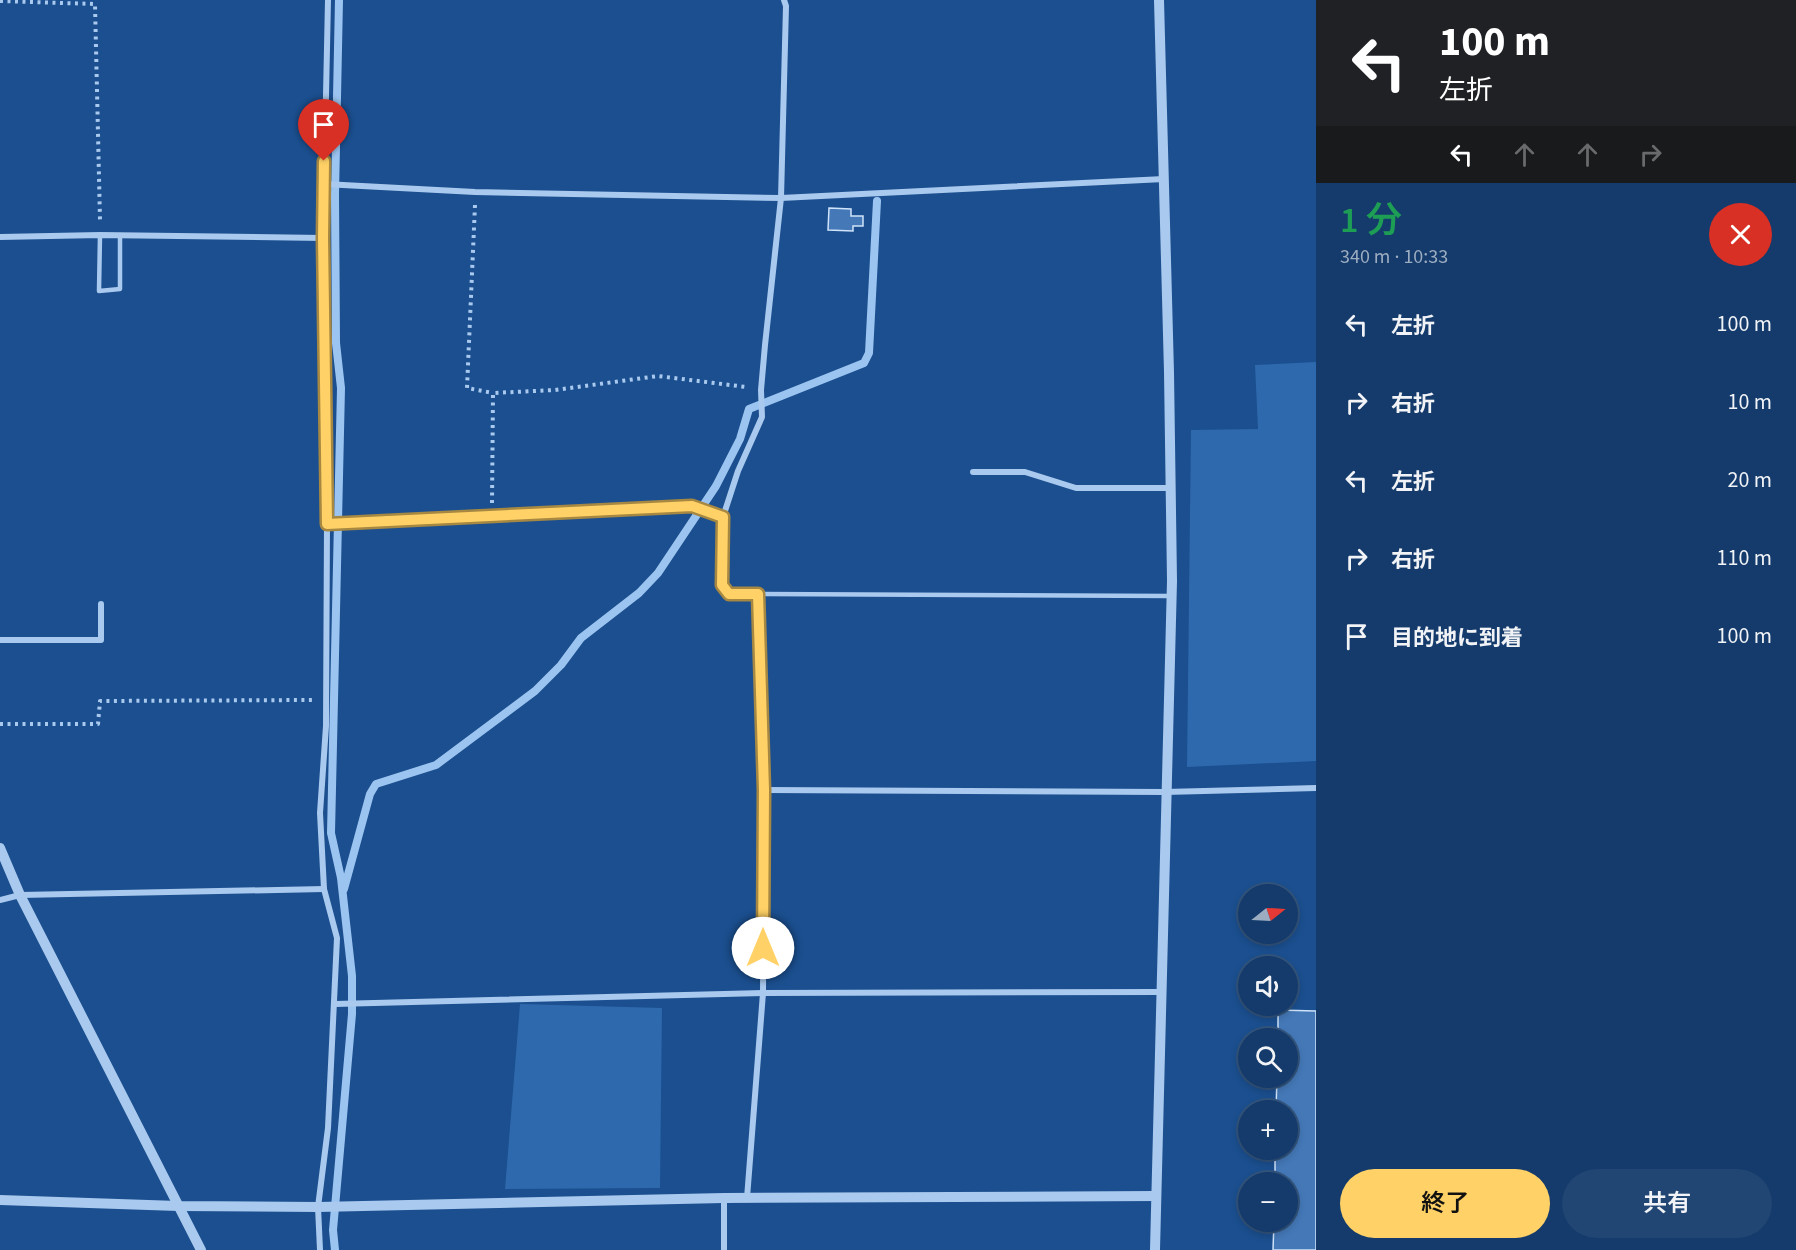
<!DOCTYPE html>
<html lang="ja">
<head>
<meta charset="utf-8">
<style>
	:root { --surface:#143b6b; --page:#214673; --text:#f1f3f6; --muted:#9dadc1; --line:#33557e; --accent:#ffd166 }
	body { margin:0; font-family:"Source Sans 3","Noto Sans JP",sans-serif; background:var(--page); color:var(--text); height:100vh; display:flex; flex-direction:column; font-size:22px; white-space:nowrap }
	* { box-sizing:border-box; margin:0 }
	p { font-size:20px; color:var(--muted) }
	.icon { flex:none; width:33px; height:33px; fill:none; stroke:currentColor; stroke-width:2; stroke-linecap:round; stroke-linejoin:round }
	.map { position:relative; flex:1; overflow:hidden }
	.panel { display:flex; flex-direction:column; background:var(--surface); width:480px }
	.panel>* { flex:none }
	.banner { background:#202124; color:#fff; overflow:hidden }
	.needle { width:39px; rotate:72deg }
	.fabs { position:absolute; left:1238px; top:884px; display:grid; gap:12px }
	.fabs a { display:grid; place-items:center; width:60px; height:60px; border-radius:50%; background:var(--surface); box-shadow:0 3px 9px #0003,0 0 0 2px var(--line); font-size:30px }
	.pin { position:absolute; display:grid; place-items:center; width:51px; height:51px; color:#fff; margin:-62px -26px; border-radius:50% 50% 50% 0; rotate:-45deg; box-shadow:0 0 6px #0007 }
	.pin .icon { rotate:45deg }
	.me { position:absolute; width:66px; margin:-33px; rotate:0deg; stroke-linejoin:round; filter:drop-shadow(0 0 4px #0008) }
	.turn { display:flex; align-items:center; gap:21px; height:126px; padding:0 24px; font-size:27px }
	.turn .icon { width:78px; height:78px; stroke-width:2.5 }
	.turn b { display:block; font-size:42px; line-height:51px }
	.lanes { display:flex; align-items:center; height:57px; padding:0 24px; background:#0003; justify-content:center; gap:30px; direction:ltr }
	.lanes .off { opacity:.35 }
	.round { display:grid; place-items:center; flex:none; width:63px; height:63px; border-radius:32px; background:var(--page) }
	.headline { display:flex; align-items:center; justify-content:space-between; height:102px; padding:0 24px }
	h1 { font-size:36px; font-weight:600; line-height:45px; color:#1e9e55 }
	.primary-button { display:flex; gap:12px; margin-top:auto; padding:12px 24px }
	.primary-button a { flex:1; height:69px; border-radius:36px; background:var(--accent); color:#111; font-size:24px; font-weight:600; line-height:69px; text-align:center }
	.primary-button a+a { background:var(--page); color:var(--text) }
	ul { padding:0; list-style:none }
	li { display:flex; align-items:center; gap:18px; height:78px; padding:0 24px }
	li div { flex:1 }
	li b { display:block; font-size:22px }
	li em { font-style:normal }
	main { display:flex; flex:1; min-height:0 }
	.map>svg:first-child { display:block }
</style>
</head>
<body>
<main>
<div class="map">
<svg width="1316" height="1250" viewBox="0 0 1316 1250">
	<rect width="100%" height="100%" fill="#1b4f8f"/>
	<g fill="#2e69ad">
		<path d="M1316 362V761L1187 767 1191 430 1258 429 1255 365Z"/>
		<path d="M520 1004 662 1008 660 1188 505 1189Z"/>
	</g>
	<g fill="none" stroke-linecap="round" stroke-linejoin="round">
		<g stroke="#9cc4f0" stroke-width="8">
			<path d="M344 889 370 794 376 784 436 765 535 691 561 665 581 638 639 593 658 573 716 486 740 439 749 409 864 363 869 353 877 201"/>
			<path d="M335 1250 333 1230 352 1014V976L341 878 331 833 341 388 336 343 335 194 339 0"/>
		</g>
	</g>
	<g fill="#4478b7" stroke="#cfe3fa" stroke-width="1.5">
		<path d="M829 208 851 209V216H863V226H853V231L828 230Z"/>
		<path d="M1278 1010 1316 1011V1250H1273L1274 1221H1287V1182H1275V1149H1287V1110H1276L1277 1077H1287V1038H1278Z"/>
	</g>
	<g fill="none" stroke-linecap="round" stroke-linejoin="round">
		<g stroke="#a9c9ee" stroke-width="4" stroke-dasharray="3 4.5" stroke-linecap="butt">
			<path d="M0 1 95 4 100 220"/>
			<path d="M475 205 467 388 493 393"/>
			<path d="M492 503 493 393 555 390 658 376 746 387"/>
			<path d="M0 724H98L100 701 313 700"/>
		</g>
		<g stroke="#a9c9ee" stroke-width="4.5">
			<path d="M100 235 99 291 120 289V235"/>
			<path d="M758 594 1171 596"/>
		</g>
		<g stroke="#a9c9ee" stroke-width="6">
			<path d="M324 184 475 192 781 198 1164 179"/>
			<path d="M0 237 100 235 323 238"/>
			<path d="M973 472H1025L1076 488H1171"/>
			<path d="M327 524 692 506 723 517"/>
			<path d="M0 640H101V604"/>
			<path d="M764 790 1165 792 1316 788"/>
			<path d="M0 900 20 895 324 889"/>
			<path d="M335 1004 763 993 1162 992"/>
			<path d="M747 1198 763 993 764 790 758 594H729L722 585 723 517 738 471 762 417 761 390 765 345 781 198 786 6 784 0"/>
			<path d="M320 1250 318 1207 328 1128 337 938 324 889 320 813 326 726 327 524 323 238 328 0"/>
			<path d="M724 1250V1198"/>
		</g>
		<g stroke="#a9c9ee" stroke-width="10">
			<path d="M0 848 20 895 201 1250"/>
			<path d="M0 1200 178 1206 318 1207 724 1198 1156 1196"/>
			<path d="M1155 1250 1172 581 1169 372 1159 0"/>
		</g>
	</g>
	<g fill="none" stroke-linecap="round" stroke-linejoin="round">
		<g stroke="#a68842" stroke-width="15">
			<path id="route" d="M324 161 323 238 327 524 692 506 723 517 722 585 729 594H758L764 790 763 948"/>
		</g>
		<use href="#route" stroke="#ffd166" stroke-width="10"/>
	</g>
</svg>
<div class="fabs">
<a><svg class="needle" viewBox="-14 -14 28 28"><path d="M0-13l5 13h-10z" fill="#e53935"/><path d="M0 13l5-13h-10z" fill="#9dadc1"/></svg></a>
<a><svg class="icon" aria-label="sound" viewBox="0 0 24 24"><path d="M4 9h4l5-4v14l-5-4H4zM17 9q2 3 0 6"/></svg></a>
<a><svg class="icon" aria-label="search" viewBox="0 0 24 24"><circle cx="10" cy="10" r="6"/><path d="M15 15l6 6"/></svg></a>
<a>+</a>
<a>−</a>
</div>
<div class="pin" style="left:324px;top:161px;background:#d93025"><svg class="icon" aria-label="arrive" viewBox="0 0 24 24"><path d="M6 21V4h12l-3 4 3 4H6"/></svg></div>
<svg class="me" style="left:763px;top:948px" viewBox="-20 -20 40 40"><circle r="19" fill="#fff"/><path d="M0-13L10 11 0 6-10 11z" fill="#ffd166"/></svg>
</div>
<section class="panel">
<div class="banner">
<div class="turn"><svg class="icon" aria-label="left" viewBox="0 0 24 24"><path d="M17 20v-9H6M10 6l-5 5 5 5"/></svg><div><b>100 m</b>左折</div></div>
<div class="lanes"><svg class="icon" aria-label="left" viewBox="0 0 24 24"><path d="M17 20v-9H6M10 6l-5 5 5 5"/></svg><svg class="icon off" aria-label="ahead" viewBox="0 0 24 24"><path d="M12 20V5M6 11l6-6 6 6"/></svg><svg class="icon off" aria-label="ahead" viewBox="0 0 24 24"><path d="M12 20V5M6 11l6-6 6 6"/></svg><svg class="icon off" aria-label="right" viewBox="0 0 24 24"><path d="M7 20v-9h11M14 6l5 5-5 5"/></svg></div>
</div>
<div class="headline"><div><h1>1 分</h1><p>340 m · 10:33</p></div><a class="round" style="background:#d93025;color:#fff"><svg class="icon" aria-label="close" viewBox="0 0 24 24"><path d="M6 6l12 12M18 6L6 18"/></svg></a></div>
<ul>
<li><svg class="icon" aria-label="left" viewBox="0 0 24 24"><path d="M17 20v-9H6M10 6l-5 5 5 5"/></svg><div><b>左折</b></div><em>100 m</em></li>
<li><svg class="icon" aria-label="right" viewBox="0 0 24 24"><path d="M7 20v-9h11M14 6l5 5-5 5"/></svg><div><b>右折</b></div><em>10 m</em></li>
<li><svg class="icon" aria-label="left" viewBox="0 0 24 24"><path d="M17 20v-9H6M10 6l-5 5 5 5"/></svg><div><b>左折</b></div><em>20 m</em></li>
<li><svg class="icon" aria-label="right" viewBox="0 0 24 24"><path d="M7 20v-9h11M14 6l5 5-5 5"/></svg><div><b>右折</b></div><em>110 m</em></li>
<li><svg class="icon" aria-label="arrive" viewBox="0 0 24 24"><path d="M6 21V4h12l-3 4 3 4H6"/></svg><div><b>目的地に到着</b></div><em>100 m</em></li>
</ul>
<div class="primary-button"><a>終了</a><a>共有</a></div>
</section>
</main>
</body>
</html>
